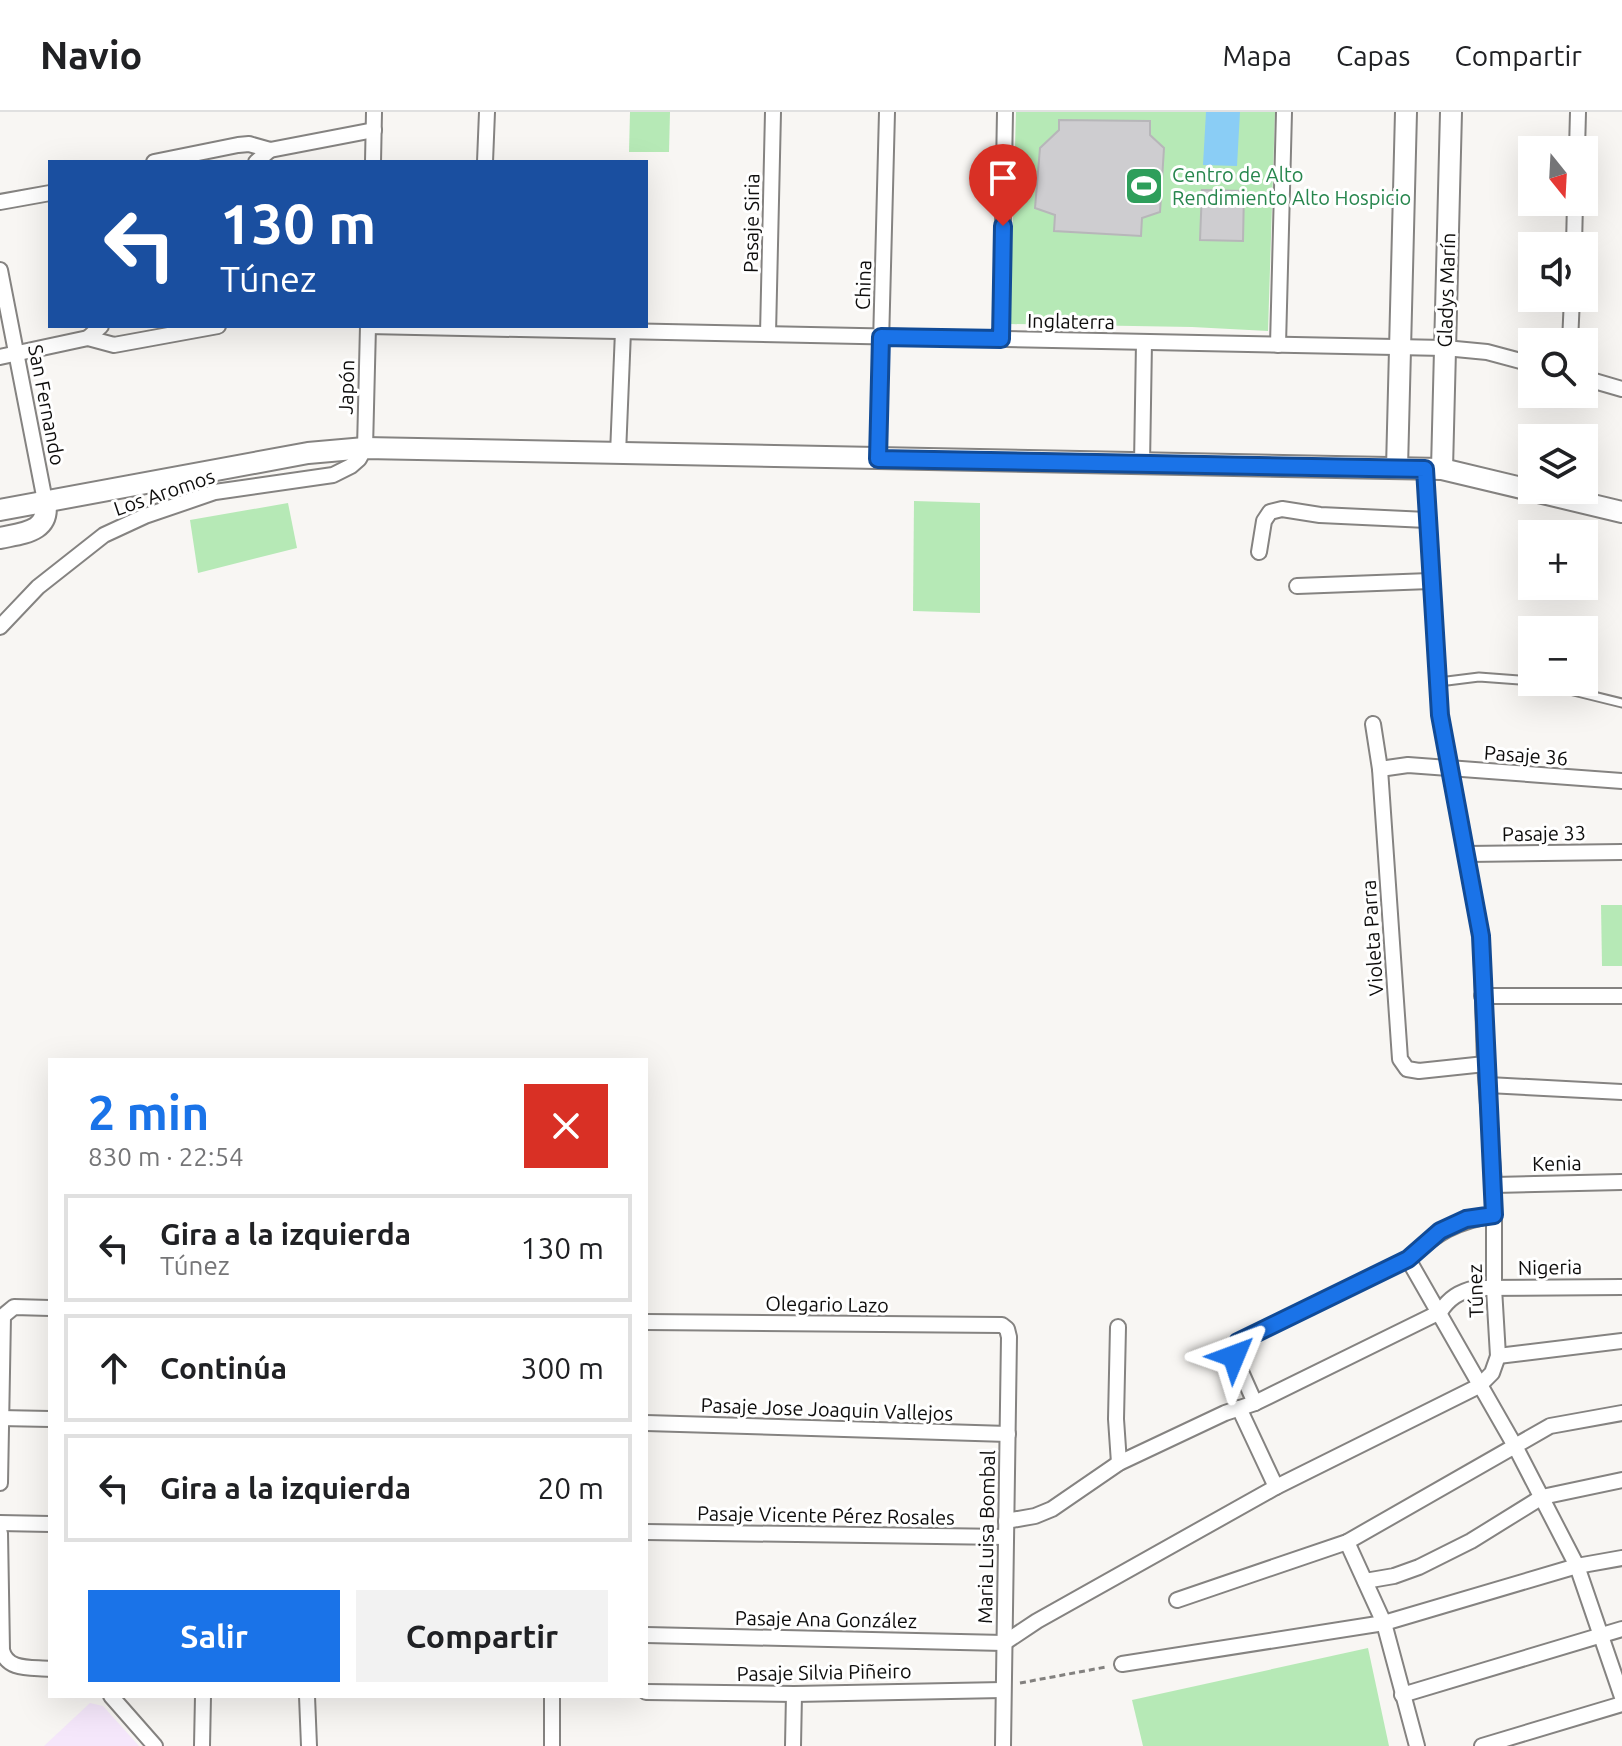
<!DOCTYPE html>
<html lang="es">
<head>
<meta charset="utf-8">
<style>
	:root { --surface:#fff; --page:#f2f2f2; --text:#202124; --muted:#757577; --line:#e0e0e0; --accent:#1a73e8 }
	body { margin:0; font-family:Ubuntu,sans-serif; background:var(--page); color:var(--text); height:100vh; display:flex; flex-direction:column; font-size:30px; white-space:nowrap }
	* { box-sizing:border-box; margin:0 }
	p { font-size:26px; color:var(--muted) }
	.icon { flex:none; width:44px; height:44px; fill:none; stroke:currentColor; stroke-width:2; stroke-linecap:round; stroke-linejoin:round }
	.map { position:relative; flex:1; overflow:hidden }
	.side { position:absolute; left:48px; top:946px; width:600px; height:640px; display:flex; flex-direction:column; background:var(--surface); border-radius:0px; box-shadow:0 8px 32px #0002 }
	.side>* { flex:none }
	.hud { position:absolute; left:48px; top:48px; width:600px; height:168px; border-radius:0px; box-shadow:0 8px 32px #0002; background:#1a4fa0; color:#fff; overflow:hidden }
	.needle { width:52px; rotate:162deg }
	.buttons { position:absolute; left:1518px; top:24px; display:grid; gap:16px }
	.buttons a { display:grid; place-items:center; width:80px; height:80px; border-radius:0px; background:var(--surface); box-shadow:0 8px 32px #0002; font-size:40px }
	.pin { position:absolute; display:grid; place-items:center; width:68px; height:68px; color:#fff; margin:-82px -34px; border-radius:50% 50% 50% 0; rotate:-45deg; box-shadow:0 0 8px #0007 }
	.pin .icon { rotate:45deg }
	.me { position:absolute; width:88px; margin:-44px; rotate:46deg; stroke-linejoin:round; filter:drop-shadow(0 0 6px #0008) }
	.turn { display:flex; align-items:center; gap:28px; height:168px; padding:0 40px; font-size:36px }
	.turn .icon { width:104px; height:104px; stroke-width:2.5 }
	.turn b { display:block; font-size:56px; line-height:68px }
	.round { display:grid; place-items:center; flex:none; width:84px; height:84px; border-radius:0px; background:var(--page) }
	.head { display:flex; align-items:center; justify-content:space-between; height:136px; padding:0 40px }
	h1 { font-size:48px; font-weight:700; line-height:60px; color:var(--accent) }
	.primary-button { display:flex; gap:16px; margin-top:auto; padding:16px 40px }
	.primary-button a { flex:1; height:92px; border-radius:0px; background:var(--accent); color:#fff; font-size:32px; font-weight:700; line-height:92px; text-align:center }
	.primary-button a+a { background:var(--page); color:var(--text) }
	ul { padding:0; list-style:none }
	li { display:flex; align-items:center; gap:24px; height:108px; margin:0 16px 12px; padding:0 24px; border:4px solid var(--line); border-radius:0px }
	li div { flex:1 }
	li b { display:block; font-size:30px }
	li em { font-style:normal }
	header { display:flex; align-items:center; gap:48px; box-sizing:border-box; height:112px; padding:0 40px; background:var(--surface); border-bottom:2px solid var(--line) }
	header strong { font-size:38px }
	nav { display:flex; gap:44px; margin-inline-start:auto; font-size:28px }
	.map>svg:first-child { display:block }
</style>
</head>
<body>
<header>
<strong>Navio</strong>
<nav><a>Mapa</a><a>Capas</a><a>Compartir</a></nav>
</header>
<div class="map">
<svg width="1622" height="1634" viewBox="0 0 1622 1634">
	<rect width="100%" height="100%" fill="#f8f6f3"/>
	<path fill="#f5e7fb" d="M90 1591 103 1594 139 1634H44Z"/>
	<g fill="#b6e9b6">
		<path d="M630 0H670L669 40H629Z"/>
		<path d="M1016 0H1275L1268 219 1192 215 1010 212Z"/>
		<path d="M914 389 980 391V501L913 499Z"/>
		<path d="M288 391 297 436 198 461 190 408Z"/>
		<path d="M1601 793H1622V854H1602Z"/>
		<path d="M1368 1536 1389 1634H1143L1132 1588Z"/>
	</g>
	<path fill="#8acdf5" d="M1206 0H1240L1237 54 1203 53Z"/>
	<g fill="#cecdd0" stroke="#b7b6b9" stroke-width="2">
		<path d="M1059 8 1150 9V23L1164 36 1160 100 1142 106 1141 124 1054 119 1055 103 1035 96 1040 36 1059 18Z"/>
		<path d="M1202 78 1244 79 1243 129 1200 128Z"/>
	</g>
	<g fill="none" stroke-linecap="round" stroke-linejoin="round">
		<g stroke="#858381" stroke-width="11">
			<g id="lane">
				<path d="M1439 570 1479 565 1532 569"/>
				<path d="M1537 570 1622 591"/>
			</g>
		</g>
		<g stroke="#858381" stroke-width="18">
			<g id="street">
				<path d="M1577 38 1578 0"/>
				<path d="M154 50 238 33 249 32 270 38 374 18"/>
				<path d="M256 50 270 38"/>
				<path d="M373 50 374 0"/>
				<path d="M485 50 487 0"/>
				<path d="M0 90 50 81"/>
				<path d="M1574 134 1575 90"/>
				<path d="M0 158 45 389"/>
				<path d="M368 214 1445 236 1487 240 1532 252"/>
				<path d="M768 222 773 0"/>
				<path d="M88 226 101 214"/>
				<path d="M1001 227 1005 0"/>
				<path d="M1570 230 1572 186"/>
				<path d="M1278 233 1284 0"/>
				<path d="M0 245 88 226 114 233 218 214"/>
				<path d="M1584 266 1622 277"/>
				<path d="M618 342 623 219"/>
				<path d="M878 347 887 0"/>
				<path d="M1142 352 1144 230"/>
				<path d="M1259 440 1264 409 1270 400 1282 397 1320 403 1427 408"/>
				<path d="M1297 474 1430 469"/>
				<path d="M0 515 38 475 104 423 145 404 215 380 333 363 351 354 359 347 365 336 368 214"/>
				<path d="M1373 612 1380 657 1400 947 1407 957 1419 959 1485 952"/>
				<path d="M1380 657 1408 653 1622 669"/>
				<path d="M1467 742 1622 740"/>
				<path d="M1482 884H1622"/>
				<path d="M1488 973 1622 980"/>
				<path d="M1494 1073 1622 1070"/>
				<path d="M1408 1147C1436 1121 1456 1109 1494 1103"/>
				<path d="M1440 1200C1449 1186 1459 1180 1475 1176L1622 1175"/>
				<path d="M646 1210 1002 1213 1007 1217 1009 1225 1003 1634"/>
				<path d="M1118 1215 1116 1307 1119 1351"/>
				<path d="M1498 1244 1622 1229"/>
				<path d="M1255 1291 1234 1244 1238 1230 1408 1147 1515 1334 1577 1454 1622 1585"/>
				<path d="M1239 1296 1276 1375"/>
				<path d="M0 1306 50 1307"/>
				<path d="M646 1311 1008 1322"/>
				<path d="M0 1371 3 1204 14 1195 50 1196"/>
				<path d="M1006 1409 1035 1404 1052 1397 1119 1351 1225 1301 1255 1291 1440 1200"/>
				<path d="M0 1411 50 1412"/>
				<path d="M646 1420 1006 1425"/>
				<path d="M0 1421 2 1538C7 1559 31 1555 50 1557"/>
				<path d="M1347 1430 1384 1511 1417 1634"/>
				<path d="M1365 1469 1394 1464 1419 1455 1471 1429 1542 1385 1622 1368"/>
				<path d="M1177 1488 1347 1430 1550 1314 1622 1301"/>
				<path d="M646 1523 1004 1531 1037 1509 1276 1375 1479 1274 1492 1261 1498 1244 1494 1176V1073L1485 952 1481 824 1440 603 1425 357"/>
				<path d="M1122 1552 1384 1511 1577 1454 1622 1446"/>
				<path d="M646 1580 794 1582 1003 1578"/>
				<path d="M1402 1583 1622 1517"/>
				<path d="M111 1584 155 1634"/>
				<path d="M307 1584 309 1634"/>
				<path d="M202 1634 203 1584"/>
				<path d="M552 1634V1584"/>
				<path d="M793 1634 794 1582"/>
				<path d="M1482 1634 1622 1592"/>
			</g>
		</g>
		<g stroke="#858381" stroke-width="24">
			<g id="secondary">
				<path d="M1397 356 1406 0"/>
				<path d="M1442 357 1451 0"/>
				<path d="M0 398 308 341 365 336 1442 357 1622 400"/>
				<path d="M0 426C23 421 51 420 45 389"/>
			</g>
		</g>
		<path stroke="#83817f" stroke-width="3" stroke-dasharray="6 4" stroke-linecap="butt" d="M1020 1571 1106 1555"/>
		<use href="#lane" stroke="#fff" stroke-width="7"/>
		<use href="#street" stroke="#fff" stroke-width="14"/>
		<use href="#secondary" stroke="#fff" stroke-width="20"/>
	</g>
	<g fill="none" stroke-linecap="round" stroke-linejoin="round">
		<g stroke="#114b97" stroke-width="20">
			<path id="route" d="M1003 114 1001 227 881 225 878 347 1425 357 1440 603 1481 824 1494 1103 1466 1107 1440 1119 1408 1147 1238 1230 1234 1244"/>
		</g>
		<use href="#route" stroke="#1a73e8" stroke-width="14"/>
	</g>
	<defs>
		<g id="stadium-square" transform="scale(2)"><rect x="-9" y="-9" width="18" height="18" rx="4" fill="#2e9e5b" stroke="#fff"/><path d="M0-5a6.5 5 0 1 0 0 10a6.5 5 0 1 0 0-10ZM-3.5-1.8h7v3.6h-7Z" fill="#fff"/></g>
	</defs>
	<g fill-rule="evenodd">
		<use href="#stadium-square" x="1144" y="74"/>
	</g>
	<g text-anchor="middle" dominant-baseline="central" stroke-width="6" stroke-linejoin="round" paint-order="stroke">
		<g font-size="20" fill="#27864d" stroke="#fff" text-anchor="start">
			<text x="1172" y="62">Centro de Alto<tspan x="1172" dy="23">Rendimiento Alto Hospicio</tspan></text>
		</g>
		<g font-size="20" fill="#0e0d0c" stroke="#fff">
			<text transform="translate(751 111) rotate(-89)">Pasaje Siria</text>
			<text transform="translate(863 173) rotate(-88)">China</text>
			<text transform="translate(1446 178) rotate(-88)">Gladys Marín</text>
			<text transform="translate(1071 209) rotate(1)">Inglaterra</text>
			<text transform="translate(346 275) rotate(-88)">Japón</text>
			<text transform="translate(47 293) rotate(79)">San Fernando</text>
			<text transform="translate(164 380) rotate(-19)">Los Aromos</text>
			<text transform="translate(1526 643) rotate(4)">Pasaje 36</text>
			<text transform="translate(1544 721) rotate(-1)">Pasaje 33</text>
			<text transform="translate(1372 826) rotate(-94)">Violeta Parra</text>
			<text transform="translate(1557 1051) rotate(-1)">Kenia</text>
			<text transform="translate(1550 1155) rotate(-1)">Nigeria</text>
			<text transform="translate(1475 1179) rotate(-92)">Túnez</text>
			<text transform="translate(827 1192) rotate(1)">Olegario Lazo</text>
			<text transform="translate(827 1297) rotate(2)">Pasaje Jose Joaquin Vallejos</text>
			<text transform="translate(826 1403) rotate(1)">Pasaje Vicente Pérez Rosales</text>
			<text transform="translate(986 1425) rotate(-89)">Maria Luisa Bombal</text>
			<text transform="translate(826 1507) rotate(1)">Pasaje Ana González</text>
			<text transform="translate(824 1560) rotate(-1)">Pasaje Silvia Piñeiro</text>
		</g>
	</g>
</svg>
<div class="buttons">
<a><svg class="needle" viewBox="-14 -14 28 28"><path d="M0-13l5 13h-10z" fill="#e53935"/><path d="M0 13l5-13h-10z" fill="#757577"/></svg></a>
<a><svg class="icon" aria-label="sound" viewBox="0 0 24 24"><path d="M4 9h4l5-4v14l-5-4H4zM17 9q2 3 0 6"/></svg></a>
<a><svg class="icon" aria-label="search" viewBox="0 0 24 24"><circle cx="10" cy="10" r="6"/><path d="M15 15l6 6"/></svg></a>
<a><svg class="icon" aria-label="layers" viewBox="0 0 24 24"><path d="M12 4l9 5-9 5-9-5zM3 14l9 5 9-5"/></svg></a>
<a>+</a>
<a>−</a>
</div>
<div class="pin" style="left:1003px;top:114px;background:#d93025"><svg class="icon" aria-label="arrive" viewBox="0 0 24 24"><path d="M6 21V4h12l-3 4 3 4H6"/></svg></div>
<svg class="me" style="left:1234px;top:1244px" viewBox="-20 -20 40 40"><path d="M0-17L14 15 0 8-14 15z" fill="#1a73e8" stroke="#fff" stroke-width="4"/></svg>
<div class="hud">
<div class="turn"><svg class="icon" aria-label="left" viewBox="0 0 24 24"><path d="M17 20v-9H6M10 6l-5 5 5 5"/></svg><div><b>130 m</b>Túnez</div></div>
</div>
<section class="side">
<div class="head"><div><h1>2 min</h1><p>830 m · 22:54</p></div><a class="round" style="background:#d93025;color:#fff"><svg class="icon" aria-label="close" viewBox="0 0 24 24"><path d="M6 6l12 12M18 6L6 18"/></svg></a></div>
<ul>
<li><svg class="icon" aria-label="left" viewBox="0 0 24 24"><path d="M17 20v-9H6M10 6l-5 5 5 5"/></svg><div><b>Gira a la izquierda</b><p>Túnez</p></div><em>130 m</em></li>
<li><svg class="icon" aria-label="ahead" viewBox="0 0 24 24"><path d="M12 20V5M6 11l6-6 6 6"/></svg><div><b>Continúa</b></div><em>300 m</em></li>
<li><svg class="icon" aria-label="left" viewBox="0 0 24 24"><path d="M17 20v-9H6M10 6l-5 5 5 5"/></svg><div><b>Gira a la izquierda</b></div><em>20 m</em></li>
</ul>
<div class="primary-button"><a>Salir</a><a>Compartir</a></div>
</section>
</div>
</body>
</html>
